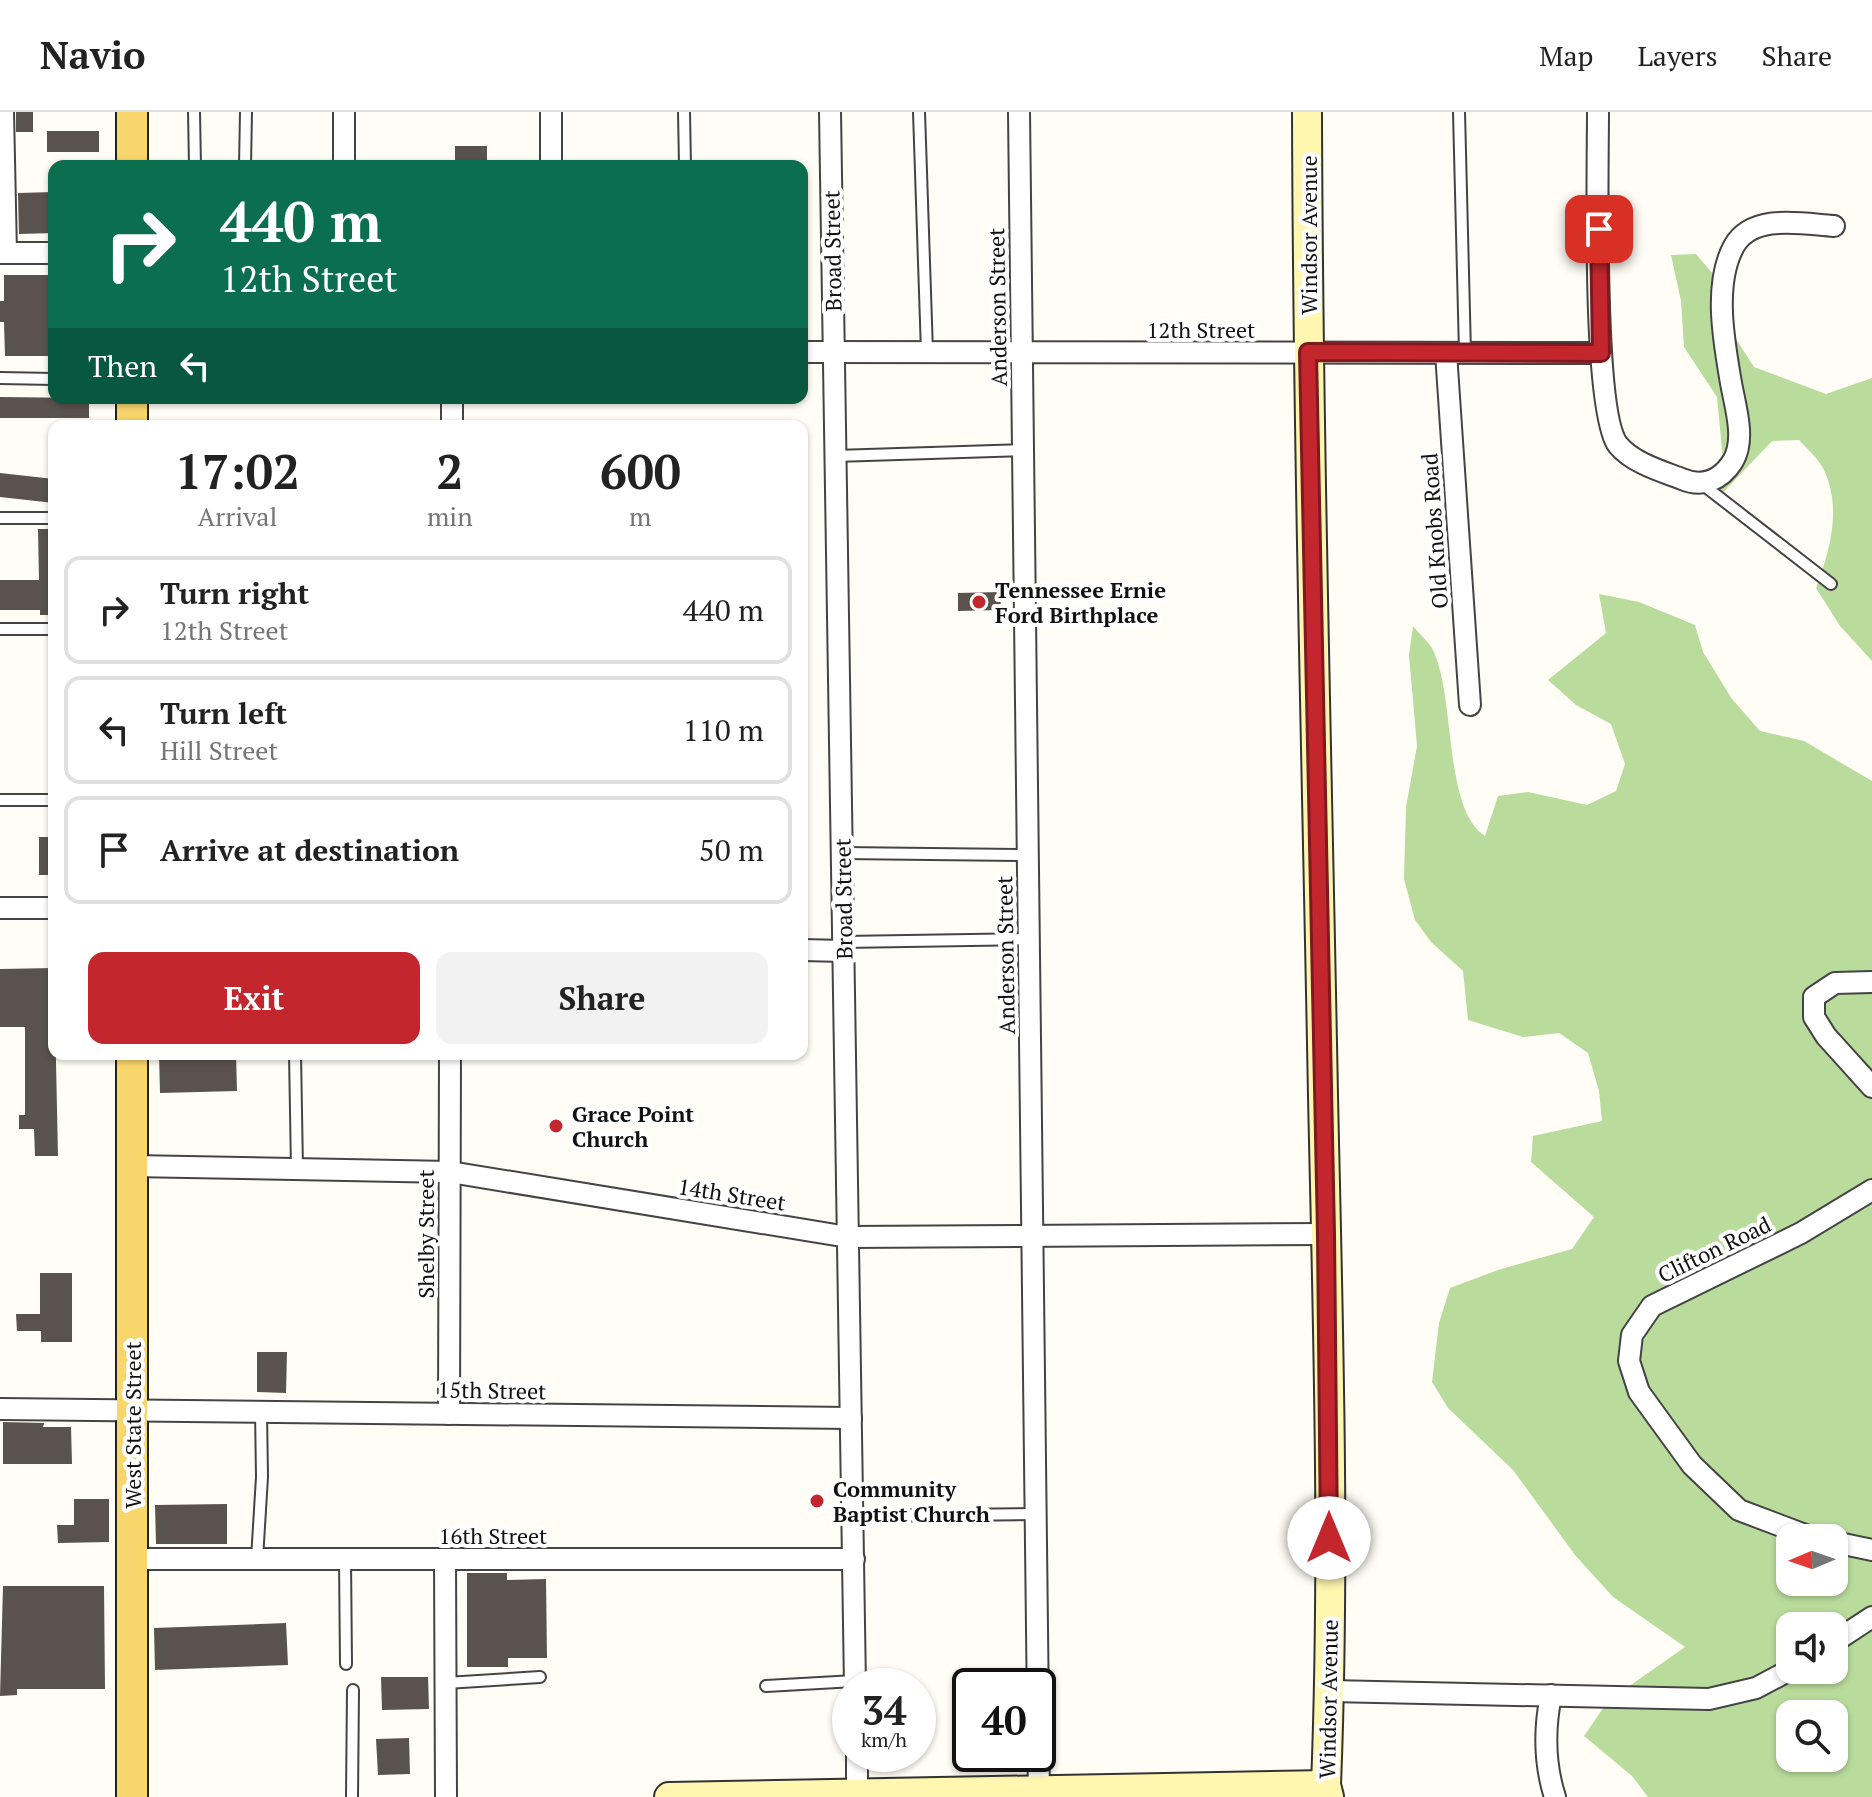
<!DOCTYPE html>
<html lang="en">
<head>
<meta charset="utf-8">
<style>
	:root { --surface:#fff; --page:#f2f2f2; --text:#222; --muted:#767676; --line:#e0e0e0; --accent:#c4262e }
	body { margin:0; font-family:"PT Serif",serif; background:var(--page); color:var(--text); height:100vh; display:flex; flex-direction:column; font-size:30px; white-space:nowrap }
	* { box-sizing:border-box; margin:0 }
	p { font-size:26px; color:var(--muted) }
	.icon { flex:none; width:44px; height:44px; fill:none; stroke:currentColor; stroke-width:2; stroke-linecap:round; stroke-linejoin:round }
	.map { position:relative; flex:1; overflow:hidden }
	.details { position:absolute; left:48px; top:308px; width:760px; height:640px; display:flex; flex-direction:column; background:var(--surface); border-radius:16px; box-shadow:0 2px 6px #0004 }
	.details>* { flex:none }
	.guide { position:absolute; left:48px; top:48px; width:760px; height:244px; border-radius:16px; box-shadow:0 2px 6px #0004; background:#0b6e4f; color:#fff; overflow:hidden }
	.needle { width:52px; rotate:268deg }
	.controls { position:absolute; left:1776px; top:1412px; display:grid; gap:16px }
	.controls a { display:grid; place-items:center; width:72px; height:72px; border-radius:16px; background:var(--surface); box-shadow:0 2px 6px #0004; font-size:40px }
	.speed { position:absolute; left:832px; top:1556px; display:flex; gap:16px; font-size:40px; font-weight:700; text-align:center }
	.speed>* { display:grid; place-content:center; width:104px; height:104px; border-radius:50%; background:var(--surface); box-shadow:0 2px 6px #0004; line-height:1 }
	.speed small { font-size:20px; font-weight:400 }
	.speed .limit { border:4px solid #111; border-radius:12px; background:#fff; color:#111 }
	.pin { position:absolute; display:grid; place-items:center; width:68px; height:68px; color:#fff; margin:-34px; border-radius:16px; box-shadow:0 4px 12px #0006 }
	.me { position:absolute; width:88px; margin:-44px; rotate:0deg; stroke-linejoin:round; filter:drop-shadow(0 0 6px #0008) }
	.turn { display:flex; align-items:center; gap:28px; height:168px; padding:0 40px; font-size:36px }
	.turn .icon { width:104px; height:104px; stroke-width:2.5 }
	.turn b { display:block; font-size:56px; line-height:68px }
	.then { display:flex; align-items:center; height:76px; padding:0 40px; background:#0003; gap:16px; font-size:30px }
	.eta { display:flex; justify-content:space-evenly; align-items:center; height:136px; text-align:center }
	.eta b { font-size:48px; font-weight:700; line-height:56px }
	.button { display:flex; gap:16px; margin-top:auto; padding:16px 40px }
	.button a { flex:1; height:92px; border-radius:16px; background:var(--accent); color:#fff; font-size:32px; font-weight:700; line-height:92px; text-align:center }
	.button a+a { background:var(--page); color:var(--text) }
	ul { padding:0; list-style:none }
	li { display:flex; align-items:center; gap:24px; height:108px; margin:0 16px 12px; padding:0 24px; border:4px solid var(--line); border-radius:16px }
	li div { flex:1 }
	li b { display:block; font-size:30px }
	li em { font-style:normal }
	header { display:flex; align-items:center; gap:48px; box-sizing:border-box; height:112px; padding:0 40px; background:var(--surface); border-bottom:2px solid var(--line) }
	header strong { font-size:38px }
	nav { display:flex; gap:44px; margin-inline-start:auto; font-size:28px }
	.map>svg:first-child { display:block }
</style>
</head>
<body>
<header>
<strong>Navio</strong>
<nav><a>Map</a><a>Layers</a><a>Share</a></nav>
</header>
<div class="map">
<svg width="1872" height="1685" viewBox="0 0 1872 1685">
	<rect width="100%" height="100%" fill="#fffdf5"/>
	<g fill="#b9dc9c" fill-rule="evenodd">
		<path d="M1696 142 1724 175 1736 227 1754 255 1826 282 1872 266V549L1840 514 1816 476C1830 438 1842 397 1824 358 1819 347 1807 337 1799 328L1772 329 1715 389 1723 348 1717 285 1684 235 1681 189 1671 143Z"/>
		<path d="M1599 482 1639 490 1695 513 1703 540 1732 587 1760 619 1804 629 1872 669V1685H1648L1632 1664 1584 1624 1608 1589 1685 1535 1613 1485 1575 1443 1513 1358 1448 1296 1432 1270 1439 1211 1450 1176 1498 1158 1572 1137 1594 1105 1531 1050 1533 1024 1602 1009 1599 979 1588 941 1559 921 1523 925 1468 908 1463 859 1431 830 1415 808 1404 767 1406 695 1417 634 1409 543 1413 514C1419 522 1429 530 1433 538 1456 586 1443 697 1485 724L1498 684 1528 680 1587 693 1616 679 1625 652 1611 612 1576 593 1548 568 1606 521ZM1790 1426H1834V1470H1790ZM1790 1514H1834V1558H1790ZM1790 1602H1834V1646H1790Z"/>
	</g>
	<g fill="#5a524d">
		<rect x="16" y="0" width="17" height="20"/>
		<rect x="47" y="19" width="52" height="21"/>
		<rect x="455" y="34" width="32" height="20"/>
		<path d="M54 80V121L19 122 18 81Z"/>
		<path d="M4 163H54V244H5L4 210H0V189H4Z"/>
		<path d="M0 285 89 286V306H0Z"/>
		<path d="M0 361 54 367V391L0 385Z"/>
		<path d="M38 417H54V503H40V498H0V468H39Z"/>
		<path d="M1000 480 1001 498 958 499V481Z"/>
		<rect x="39" y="725" width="15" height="38"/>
		<path d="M54 856 58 1044H35L34 1017H19V1003H25V915H0V857Z"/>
		<path d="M159 942H236L237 979 160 981Z"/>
		<path d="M40 1161H72V1230H41V1219H17L16 1202H40Z"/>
		<path d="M257 1240H287L286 1281 257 1280Z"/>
		<path d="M3 1310 44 1311 43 1315H71L72 1352H3Z"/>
		<path d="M74 1387H109V1430L58 1431 57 1413H74Z"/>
		<path d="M227 1392V1432H156L155 1393Z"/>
		<path d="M467 1461H507V1468L546 1467 547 1546H508V1555H467Z"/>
		<path d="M3 1474H104L105 1577H17V1583L0 1584Z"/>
		<path d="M286 1511 288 1553 155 1558 154 1516Z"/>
		<path d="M381 1565H428L429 1597 382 1598Z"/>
		<path d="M409 1626 410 1662 378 1663 376 1627Z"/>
	</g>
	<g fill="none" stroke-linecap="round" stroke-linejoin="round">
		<g stroke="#444" stroke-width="14">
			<g id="lane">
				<path d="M194 0 195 54"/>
				<path d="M684 0 685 54"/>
				<path d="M919 0 927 240"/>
				<path d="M1459 0 1465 241"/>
				<path d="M245 54 246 0"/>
				<path d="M0 266 54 267"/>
				<path d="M835 344 1023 338"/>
				<path d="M1702 372 1831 472"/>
				<path d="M0 406H54"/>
				<path d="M0 517H54"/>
				<path d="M0 688H54"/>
				<path d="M842 741 1028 743"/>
				<path d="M843 830 1029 827"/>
				<path d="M295 942 297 1057"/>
				<path d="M853 1404 1036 1402"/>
				<path d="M257 1447 262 1365 261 1299"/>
				<path d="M345 1447 346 1552"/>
				<path d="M446 1571 540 1565"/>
				<path d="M766 1574 855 1569"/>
				<path d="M352 1685 353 1578"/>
			</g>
		</g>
		<g stroke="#444" stroke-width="24">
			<g id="street">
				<path d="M3 0 6 141"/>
				<path d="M344 0V54"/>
				<path d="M551 0V54"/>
				<path d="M830 0 855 1574"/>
				<path d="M1019 0 1039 1685"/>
				<path d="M1598 0C1598 55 1592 299 1618 333 1633 351 1661 359 1682 367 1703 376 1721 368 1733 349 1746 327 1735 294 1731 271 1724 230 1713 172 1734 134 1753 101 1802 112 1834 114"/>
				<path d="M0 141H54"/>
				<path d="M802 240 1601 241"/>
				<path d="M1446 241 1470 593"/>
				<path d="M452 314V286"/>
				<path d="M0 796H54"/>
				<path d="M802 838 844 839"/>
				<path d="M1872 870 1835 871 1814 885V905L1826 924 1872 975"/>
				<path d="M132 1054 450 1060 848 1125 1326 1122"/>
				<path d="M0 1297 851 1306"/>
				<path d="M449 1302 450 942"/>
				<path d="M1813 1426 1739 1398 1692 1353 1639 1280 1629 1249 1632 1223 1652 1194 1801 1121 1872 1078"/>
				<path d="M1834 1430 1872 1438"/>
				<path d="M132 1447H854"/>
				<path d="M445 1447 446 1685"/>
				<path d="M1834 1530 1872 1505"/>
				<path d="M1330 1579 1709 1587 1756 1576 1790 1558"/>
				<path d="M1551 1583C1544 1618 1544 1651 1555 1685"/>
				<path d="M857 1642V1681"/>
			</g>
		</g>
		<g stroke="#333" stroke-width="32">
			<g id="secondary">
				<path d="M1307 0C1308 328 1317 656 1323 984 1328 1213 1335 1444 1326 1673L1329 1685"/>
				<path d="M669 1685 1326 1673"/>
			</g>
		</g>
		<g stroke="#222" stroke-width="34">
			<g id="primary">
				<path d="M132 0V54"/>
				<path d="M132 286V314"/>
				<path d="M132 942V1685"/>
			</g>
		</g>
		<use href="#lane" stroke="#fff" stroke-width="10"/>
		<use href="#street" stroke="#fff" stroke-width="20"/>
		<use href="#secondary" stroke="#fff6b0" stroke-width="28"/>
		<use href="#primary" stroke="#f9d66b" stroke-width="30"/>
	</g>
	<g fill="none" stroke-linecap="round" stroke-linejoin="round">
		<g stroke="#7f191e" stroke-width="20">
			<path id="route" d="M1329 1426 1326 1122 1308 240 1601 241 1599 117"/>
		</g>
		<use href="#route" stroke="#c4262e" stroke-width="14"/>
	</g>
	<g fill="#c4262e" stroke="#fff" stroke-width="3">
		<circle cx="979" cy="490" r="8"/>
		<circle cx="556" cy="1014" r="8"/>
		<circle cx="817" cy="1389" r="8"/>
	</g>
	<g text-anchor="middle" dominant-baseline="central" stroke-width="8" stroke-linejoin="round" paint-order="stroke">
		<g font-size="22" fill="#111" stroke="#fff">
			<text transform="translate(1308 123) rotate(-90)">Windsor Avenue</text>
			<text transform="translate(832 139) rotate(-91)">Broad Street</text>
			<text transform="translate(997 195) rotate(-91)">Anderson Street</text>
			<text x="1201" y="217">12th Street</text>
			<text transform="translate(1434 419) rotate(-94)">Old Knobs Road</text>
			<text transform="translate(843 787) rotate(-91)">Broad Street</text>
			<text transform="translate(1005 843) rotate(-91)">Anderson Street</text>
			<text transform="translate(732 1082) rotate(9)">14th Street</text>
			<text transform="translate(425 1122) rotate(-90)">Shelby Street</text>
			<text transform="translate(1714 1137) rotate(-26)">Clifton Road</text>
			<text transform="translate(492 1278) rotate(1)">15th Street</text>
			<text transform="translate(132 1313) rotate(-90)">West State Street</text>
			<text x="493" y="1423">16th Street</text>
			<text transform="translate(1328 1587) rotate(-89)">Windsor Avenue</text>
		</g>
		<g font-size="22" font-weight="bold" fill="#111" stroke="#fff" text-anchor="start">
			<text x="995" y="477">Tennessee Ernie<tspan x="995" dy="25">Ford Birthplace</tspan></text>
			<text x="572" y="1001">Grace Point<tspan x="572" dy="25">Church</tspan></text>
			<text x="833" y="1376">Community<tspan x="833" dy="25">Baptist Church</tspan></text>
		</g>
	</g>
</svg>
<div class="controls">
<a><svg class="needle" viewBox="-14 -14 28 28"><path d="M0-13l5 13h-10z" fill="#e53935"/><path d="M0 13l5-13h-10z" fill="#767676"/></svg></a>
<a><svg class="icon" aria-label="sound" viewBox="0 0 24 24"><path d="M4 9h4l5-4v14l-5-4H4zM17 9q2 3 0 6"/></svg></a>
<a><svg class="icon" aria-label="search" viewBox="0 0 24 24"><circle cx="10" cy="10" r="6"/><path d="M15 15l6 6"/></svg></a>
</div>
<div class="speed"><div>34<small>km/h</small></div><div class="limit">40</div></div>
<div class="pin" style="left:1599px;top:117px;background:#d93025"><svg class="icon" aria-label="arrive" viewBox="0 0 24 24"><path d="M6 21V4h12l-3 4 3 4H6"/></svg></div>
<svg class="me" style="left:1329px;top:1426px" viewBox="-20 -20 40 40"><circle r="19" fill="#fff"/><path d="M0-13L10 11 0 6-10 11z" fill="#c4262e"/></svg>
<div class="guide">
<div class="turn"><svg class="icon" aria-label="right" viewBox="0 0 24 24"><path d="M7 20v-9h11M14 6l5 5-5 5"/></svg><div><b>440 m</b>12th Street</div></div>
<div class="then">Then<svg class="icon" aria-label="left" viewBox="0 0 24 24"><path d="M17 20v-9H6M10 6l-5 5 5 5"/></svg></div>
</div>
<section class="details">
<div class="eta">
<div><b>17:02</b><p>Arrival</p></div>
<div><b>2</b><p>min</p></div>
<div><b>600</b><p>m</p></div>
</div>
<ul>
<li><svg class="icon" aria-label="right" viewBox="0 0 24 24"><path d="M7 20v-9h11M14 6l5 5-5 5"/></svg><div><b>Turn right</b><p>12th Street</p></div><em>440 m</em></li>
<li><svg class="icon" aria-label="left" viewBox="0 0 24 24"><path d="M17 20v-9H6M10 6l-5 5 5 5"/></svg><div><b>Turn left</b><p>Hill Street</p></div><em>110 m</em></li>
<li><svg class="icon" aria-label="arrive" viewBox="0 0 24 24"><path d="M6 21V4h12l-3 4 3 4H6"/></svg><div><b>Arrive at destination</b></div><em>50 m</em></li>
</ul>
<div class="button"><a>Exit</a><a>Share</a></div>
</section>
</div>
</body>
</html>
